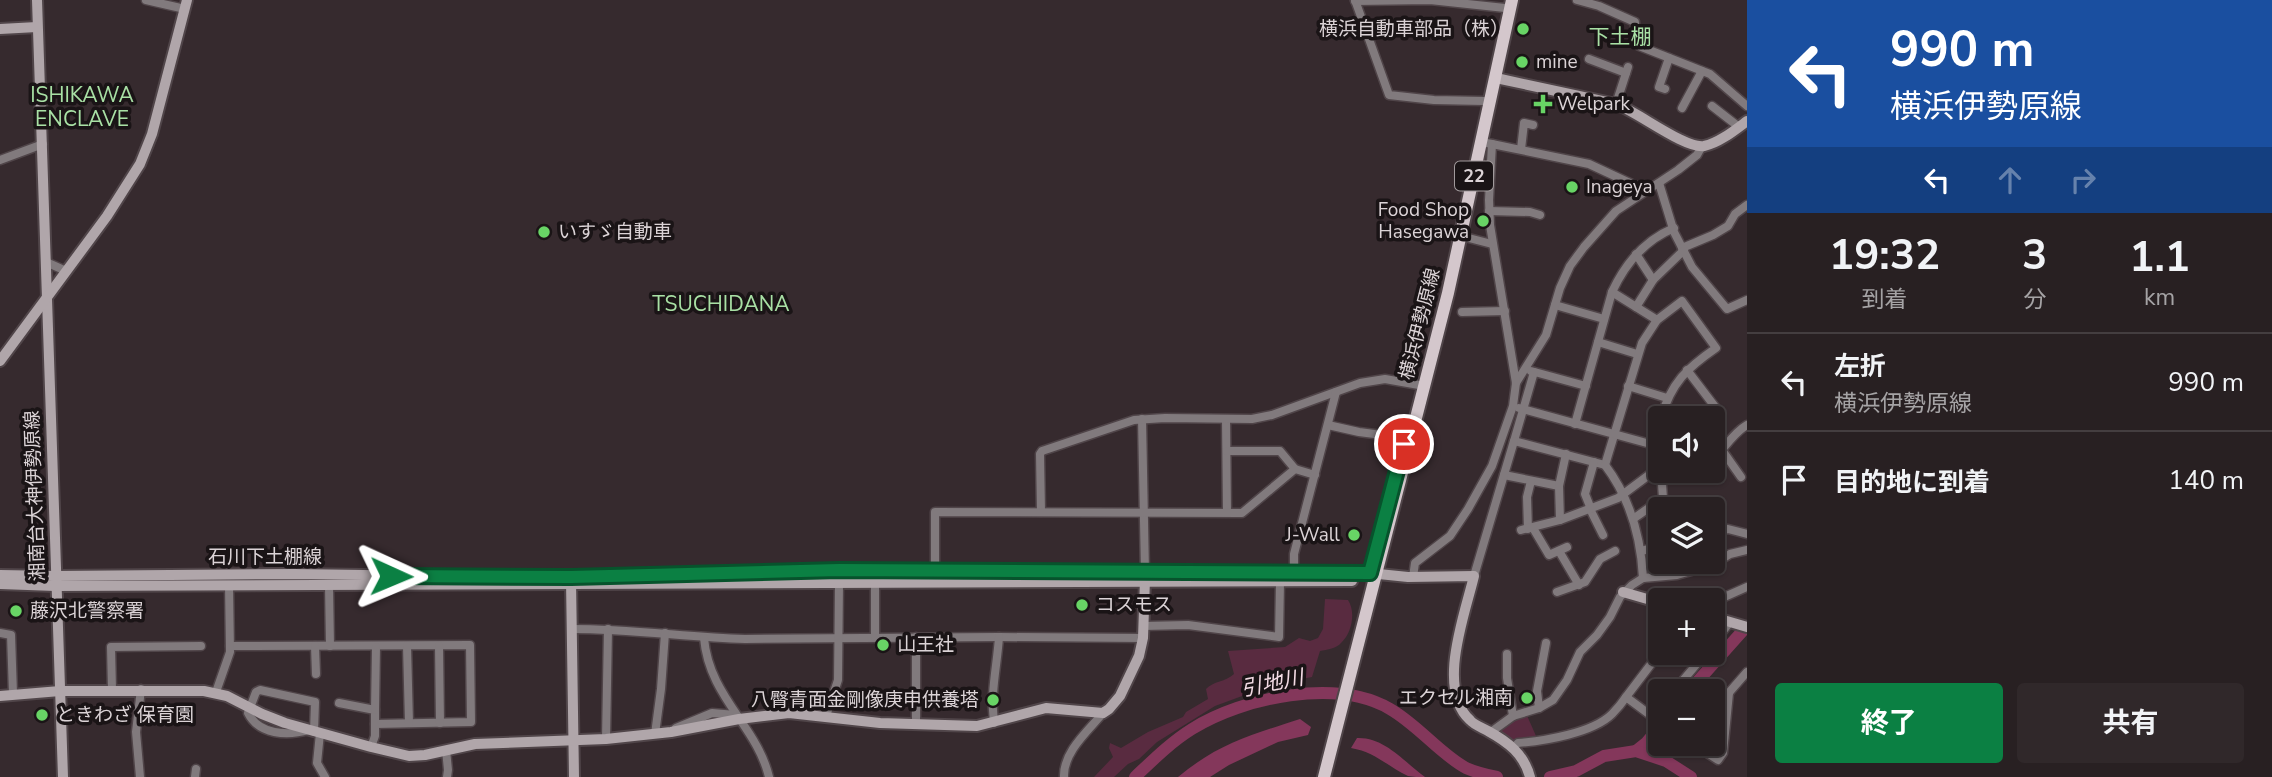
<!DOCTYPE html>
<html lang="ja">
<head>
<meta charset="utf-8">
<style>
	:root { --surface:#282022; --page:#30282a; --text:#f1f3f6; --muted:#a5a3a5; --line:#443e40; --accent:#0b8043 }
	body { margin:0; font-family:"Nunito Sans","Noto Sans JP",sans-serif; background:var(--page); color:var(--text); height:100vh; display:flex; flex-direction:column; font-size:26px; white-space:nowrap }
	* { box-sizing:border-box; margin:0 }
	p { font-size:23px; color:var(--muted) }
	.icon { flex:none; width:38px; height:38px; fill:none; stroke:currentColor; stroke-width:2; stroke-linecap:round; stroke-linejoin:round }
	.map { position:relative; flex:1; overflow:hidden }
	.details { display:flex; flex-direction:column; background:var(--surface); width:525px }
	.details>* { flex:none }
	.top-card { background:#1a4fa0; color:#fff; overflow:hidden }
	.tools { position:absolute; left:1648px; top:406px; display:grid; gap:14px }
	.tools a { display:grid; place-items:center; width:77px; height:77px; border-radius:7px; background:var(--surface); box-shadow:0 2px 5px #0004,0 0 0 2px var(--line); font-size:35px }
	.pin { position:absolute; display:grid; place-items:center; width:60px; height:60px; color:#fff; margin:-30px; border:4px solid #fff; border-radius:50%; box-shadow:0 2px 7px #0007 }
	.me { position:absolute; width:77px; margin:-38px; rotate:91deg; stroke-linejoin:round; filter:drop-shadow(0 0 5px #0008) }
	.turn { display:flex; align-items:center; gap:24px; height:147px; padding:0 28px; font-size:32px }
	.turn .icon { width:91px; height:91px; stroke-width:2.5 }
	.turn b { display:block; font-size:49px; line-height:60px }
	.lanes { display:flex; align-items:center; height:66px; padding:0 28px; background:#0003; justify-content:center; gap:35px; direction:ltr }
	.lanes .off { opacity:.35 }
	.eta { display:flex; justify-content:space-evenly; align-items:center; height:119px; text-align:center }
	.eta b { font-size:42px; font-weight:700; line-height:49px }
	.action { display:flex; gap:14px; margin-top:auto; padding:14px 28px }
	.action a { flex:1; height:80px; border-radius:7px; background:var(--accent); color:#fff; font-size:28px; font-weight:700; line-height:80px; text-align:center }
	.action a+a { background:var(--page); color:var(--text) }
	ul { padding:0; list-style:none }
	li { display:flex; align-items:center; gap:21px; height:98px; padding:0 28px; border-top:2px solid var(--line) }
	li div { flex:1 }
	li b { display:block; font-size:26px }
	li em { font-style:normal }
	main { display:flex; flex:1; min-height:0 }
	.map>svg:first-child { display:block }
</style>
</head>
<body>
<main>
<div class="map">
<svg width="1747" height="777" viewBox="0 0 1747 777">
	<rect width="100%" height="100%" fill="#362a2e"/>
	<g fill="#592b40">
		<path d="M1325 599 1348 600C1356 612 1352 633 1341 643 1337 648 1327 650 1320 651L1312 677 1275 684 1215 706 1157 742 1139 759 1128 764 1114 777H1094L1113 757 1109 748 1110 743 1121 748 1148 732 1183 717 1186 712 1208 699 1206 689C1213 681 1226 682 1234 674L1228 651 1285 647 1299 638 1310 641 1318 638 1323 629Z"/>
		<path d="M1525 711 1536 736 1516 742 1497 731Z"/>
	</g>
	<g fill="#84375b">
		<path d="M1300 719 1311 727 1308 735 1278 742 1229 765 1210 777H1178C1219 743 1251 735 1300 719Z"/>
		<path d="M1357 738C1385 737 1404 762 1425 777 1419 777 1413 777 1408 776 1387 766 1375 752 1351 748Z"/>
	</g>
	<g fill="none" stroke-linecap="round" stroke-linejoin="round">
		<g stroke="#84375b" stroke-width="12">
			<path d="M1689 691 1747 626"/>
			<path d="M1636 751 1646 743 1661 725"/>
			<path d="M1135 777C1153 760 1171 742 1192 729 1243 697 1337 678 1390 709 1418 725 1440 754 1466 768 1475 772 1487 775 1497 777"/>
			<path d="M1550 777 1576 771 1604 756 1636 751 1666 761 1691 777"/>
		</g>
		<g stroke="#504549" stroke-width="11">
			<g id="street">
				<path d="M146 0 185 9"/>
				<path d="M1355 0 1389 95 1434 100 1484 101"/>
				<path d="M1577 0 1599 6 1635 22V40L1639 46 1710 74 1747 106"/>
				<path d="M1355 1 1430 0 1505 8"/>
				<path d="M1589 59 1626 73"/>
				<path d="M1665 89 1659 87 1669 58"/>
				<path d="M1616 104 1628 67"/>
				<path d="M1712 106 1739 127"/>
				<path d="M1682 108 1702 71"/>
				<path d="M1492 144 1589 164 1647 191"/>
				<path d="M1521 149 1524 123 1533 125"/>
				<path d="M0 160 43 144"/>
				<path d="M1659 183 1674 232 1692 267 1727 309 1747 300"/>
				<path d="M1489 211 1530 212 1540 215"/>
				<path d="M1461 236 1492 244"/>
				<path d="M1682 248 1713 235 1728 226 1735 214 1747 205"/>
				<path d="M1636 254 1653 280"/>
				<path d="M46 262 66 271"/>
				<path d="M1612 292 1657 320"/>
				<path d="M1555 305 1604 319"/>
				<path d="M1636 307 1653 280 1684 250"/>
				<path d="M1462 312 1505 311"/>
				<path d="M1598 342 1637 354"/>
				<path d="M1687 370 1719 412 1713 418"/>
				<path d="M1531 371 1586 386"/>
				<path d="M1534 372 1514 441 1605 465 1642 343 1657 320 1682 301 1716 348C1687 368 1671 383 1661 418"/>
				<path d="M1516 383 1546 335 1560 288 1570 266 1584 247 1616 211 1678 170 1697 155 1702 146"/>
				<path d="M1628 386 1667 398"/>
				<path d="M1519 408 1654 445 1661 449"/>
				<path d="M1142 419 1145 572"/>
				<path d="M1226 420 1227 512"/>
				<path d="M1575 424 1612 292C1625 264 1645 240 1674 228"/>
				<path d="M1328 425 1359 432 1405 438"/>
				<path d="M1654 445 1661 420"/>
				<path d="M1722 450 1741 477"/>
				<path d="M1227 451H1280L1295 469"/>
				<path d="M1713 460C1725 448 1733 433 1747 425"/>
				<path d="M1605 465C1630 498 1641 538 1643 578"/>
				<path d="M1504 475 1559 486"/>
				<path d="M1590 509 1603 535"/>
				<path d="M1591 509 1585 494 1594 462"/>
				<path d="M1041 512 1040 454 1042 451 1134 420 1165 418 1252 419 1272 415 1360 383 1385 379 1419 385"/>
				<path d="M1633 519 1663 498 1661 471"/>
				<path d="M1560 520 1559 486 1566 454"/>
				<path d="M1533 528 1549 555 1567 547"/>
				<path d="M1528 529 1527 497 1531 481"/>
				<path d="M1521 530 1560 520 1618 498 1661 466"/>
				<path d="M1713 532 1728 529 1747 534"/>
				<path d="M1559 551 1579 585"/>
				<path d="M1641 551 1661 546"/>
				<path d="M935 571V512L1242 513 1295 469 1315 475"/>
				<path d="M1294 574V554L1336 392"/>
				<path d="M1474 576 1514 441"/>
				<path d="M1413 577 1415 563 1450 536 1468 509 1492 466 1513 406 1516 383 1490 225 1489 200 1492 144 1481 142"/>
				<path d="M329 585 330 646"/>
				<path d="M1557 592 1585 582 1600 559 1615 551"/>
				<path d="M1713 602 1747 587"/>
				<path d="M1143 626 1188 625 1279 637 1280 582"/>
				<path d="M572 629C630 629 687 637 745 639L999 637 1143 638"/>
				<path d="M0 633 11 635 13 694"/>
				<path d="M875 637V582"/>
				<path d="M704 638C709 697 757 726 769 777"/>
				<path d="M1713 644 1730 622"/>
				<path d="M230 646 470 645 471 722 375 724"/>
				<path d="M315 646 316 674"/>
				<path d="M407 646 409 723"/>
				<path d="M439 646 440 723"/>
				<path d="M1507 654V678L1513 716"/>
				<path d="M112 690 111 647 201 646"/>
				<path d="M1674 691 1706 653"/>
				<path d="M216 692 230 652 229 585"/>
				<path d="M1626 697 1661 651"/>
				<path d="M339 703 375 710V736L371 747"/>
				<path d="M1539 708 1537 691 1546 643"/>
				<path d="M375 710 376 647"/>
				<path d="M1713 711 1747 672"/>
				<path d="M1649 713 1661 703"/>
				<path d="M826 716 838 680 839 583"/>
				<path d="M994 723C990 692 997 667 999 637"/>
				<path d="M916 724V637"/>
				<path d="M676 728 712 713 736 715"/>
				<path d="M309 730C287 736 259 735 248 713L256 692 260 690 315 702 314 732"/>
				<path d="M1491 732 1513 716 1539 708 1553 700 1567 680 1580 652 1597 635 1610 617 1620 597 1632 585 1643 578 1677 575 1713 565 1730 554 1747 550"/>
				<path d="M320 733 317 763 325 777"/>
				<path d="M655 734 661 689 665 633"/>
				<path d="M606 739 608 629"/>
				<path d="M1693 744 1718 760 1723 753 1729 693"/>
				<path d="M1514 747 1518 743C1544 741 1593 733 1612 714 1617 709 1622 703 1626 697L1661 723"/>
				<path d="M446 750 448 770 447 777"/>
				<path d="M140 777 136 732 141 689"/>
				<path d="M195 777 196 769"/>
				<path d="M1064 777C1063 752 1088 731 1103 713"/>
			</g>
		</g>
		<g stroke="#504549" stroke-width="14">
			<g id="secondary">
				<path d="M37 0 63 777"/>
				<path d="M0 29 37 27"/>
				<path d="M1496 78 1616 104C1638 112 1685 149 1704 146 1719 143 1735 130 1747 121"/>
				<path d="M0 361 107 216 140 164 152 134 187 0"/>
				<path d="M0 575 55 576 294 574 503 577 857 571 1369 573 1408 577 1474 576C1465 614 1436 689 1470 720 1474 725 1483 728 1488 731 1508 742 1524 754 1530 777"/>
				<path d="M571 580 574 777"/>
				<path d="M0 584 55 586 1352 581"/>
				<path d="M1623 592 1661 603"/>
				<path d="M1713 617 1747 627"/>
				<path d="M0 696 60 691H204L227 696 262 714 285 723 371 747 409 756 425 755 475 744 606 739 671 732 739 719 789 713 880 723 977 726 1046 708 1103 713 1109 709 1120 696 1139 656 1143 638 1145 579"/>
			</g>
		</g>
		<g stroke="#504549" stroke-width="16">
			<path id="primary" d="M1324 777 1448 293 1512 0"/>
		</g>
		<use href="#street" stroke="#817a7d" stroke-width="8"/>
		<use href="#secondary" stroke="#b0a6aa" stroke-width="10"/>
		<use href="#primary" stroke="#d4c7cc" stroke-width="12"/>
	</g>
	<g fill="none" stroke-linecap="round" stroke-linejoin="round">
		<g stroke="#07532c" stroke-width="18">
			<path id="route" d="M391 576 571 577 839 570 1370 573 1404 444"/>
		</g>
		<use href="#route" stroke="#0b8043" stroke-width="12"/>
	</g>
	<g fill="#68d465" stroke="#1a1416" stroke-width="2.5">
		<circle cx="1523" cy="29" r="7"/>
		<circle cx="1522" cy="62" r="7"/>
		<path d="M1539.5 93.5h7v7h7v7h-7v7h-7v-7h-7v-7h7z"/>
		<circle cx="1572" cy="187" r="7"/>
		<circle cx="1483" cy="221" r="7"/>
		<circle cx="544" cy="232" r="7"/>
		<circle cx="1354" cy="535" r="7"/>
		<circle cx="1082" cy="605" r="7"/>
		<circle cx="16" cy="611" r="7"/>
		<circle cx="883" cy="645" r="7"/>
		<circle cx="1527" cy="698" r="7"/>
		<circle cx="993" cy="700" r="7"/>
		<circle cx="42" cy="715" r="7"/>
	</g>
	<g text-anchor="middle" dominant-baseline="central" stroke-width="7" stroke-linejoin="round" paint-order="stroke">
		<rect fill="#1a1416" stroke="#a19a9c" stroke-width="2" x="1455" y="161.5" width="38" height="29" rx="5"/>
		<g font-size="18" font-weight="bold" fill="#dbd3d6">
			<text x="1474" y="176">22</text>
		</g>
		<g font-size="19" fill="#dbd3d6" stroke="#1a1416" text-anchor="start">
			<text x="1509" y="29" text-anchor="end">横浜自動車部品（株）</text>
			<text x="1536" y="62">mine</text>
			<text x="1557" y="104">Welpark</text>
			<text x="1586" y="187">Inageya</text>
			<text x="1469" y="210" text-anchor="end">Food Shop<tspan x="1469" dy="22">Hasegawa</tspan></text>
			<text x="558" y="232">いすゞ自動車</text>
			<text x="1340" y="535" text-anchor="end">J-Wall</text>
			<text x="1096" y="605">コスモス</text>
			<text x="30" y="611">藤沢北警察署</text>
			<text x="897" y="645">山王社</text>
			<text x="1513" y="698" text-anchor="end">エクセル湘南</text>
			<text x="979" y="700" text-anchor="end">八臀青面金剛像庚申供養塔</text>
			<text x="56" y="715">ときわざ 保育園</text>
		</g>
		<g font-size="19" fill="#dbd3d6" stroke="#1a1416">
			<text transform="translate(1420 324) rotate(-76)">横浜伊勢原線</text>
			<text transform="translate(35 496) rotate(-92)">湘南台大神伊勢原線</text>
			<text x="265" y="557">石川下土棚線</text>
		</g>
		<g font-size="21" fill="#a9e1a5" stroke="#1a1416">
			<text x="1620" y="37">下土棚</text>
			<text x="82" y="95">ISHIKAWA<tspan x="82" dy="24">ENCLAVE</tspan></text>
			<text x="721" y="304">TSUCHIDANA</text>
		</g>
		<g font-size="21" font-style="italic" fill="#f3dbe4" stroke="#1a1416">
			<text transform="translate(1272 683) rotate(-11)">引地川</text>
		</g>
	</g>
</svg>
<div class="tools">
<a><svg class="icon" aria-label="sound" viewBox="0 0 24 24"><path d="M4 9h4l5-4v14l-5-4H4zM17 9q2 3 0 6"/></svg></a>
<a><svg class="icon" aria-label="layers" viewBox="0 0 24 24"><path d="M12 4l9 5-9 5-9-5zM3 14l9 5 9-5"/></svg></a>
<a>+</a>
<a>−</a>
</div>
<div class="pin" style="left:1404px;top:444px;background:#d93025"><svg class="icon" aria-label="arrive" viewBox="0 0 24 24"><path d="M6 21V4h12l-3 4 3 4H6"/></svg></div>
<svg class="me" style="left:391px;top:576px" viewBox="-20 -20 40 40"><path d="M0-17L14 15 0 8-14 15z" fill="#0b8043" stroke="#fff" stroke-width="4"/></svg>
</div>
<section class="details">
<div class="top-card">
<div class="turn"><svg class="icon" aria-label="left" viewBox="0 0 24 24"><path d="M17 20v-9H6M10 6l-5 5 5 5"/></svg><div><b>990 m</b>横浜伊勢原線</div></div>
<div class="lanes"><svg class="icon" aria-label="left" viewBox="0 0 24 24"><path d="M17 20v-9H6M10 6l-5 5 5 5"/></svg><svg class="icon off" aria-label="ahead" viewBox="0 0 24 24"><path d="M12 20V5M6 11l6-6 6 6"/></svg><svg class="icon off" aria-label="right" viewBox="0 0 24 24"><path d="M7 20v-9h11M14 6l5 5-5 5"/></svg></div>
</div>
<div class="eta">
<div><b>19:32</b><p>到着</p></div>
<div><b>3</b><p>分</p></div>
<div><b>1.1</b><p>km</p></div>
</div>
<ul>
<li><svg class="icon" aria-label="left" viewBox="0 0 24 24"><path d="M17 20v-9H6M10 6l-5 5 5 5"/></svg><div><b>左折</b><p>横浜伊勢原線</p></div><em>990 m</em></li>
<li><svg class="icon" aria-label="arrive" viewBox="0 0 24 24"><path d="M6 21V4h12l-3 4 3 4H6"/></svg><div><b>目的地に到着</b></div><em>140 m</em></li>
</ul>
<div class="action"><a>終了</a><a>共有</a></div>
</section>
</main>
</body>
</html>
